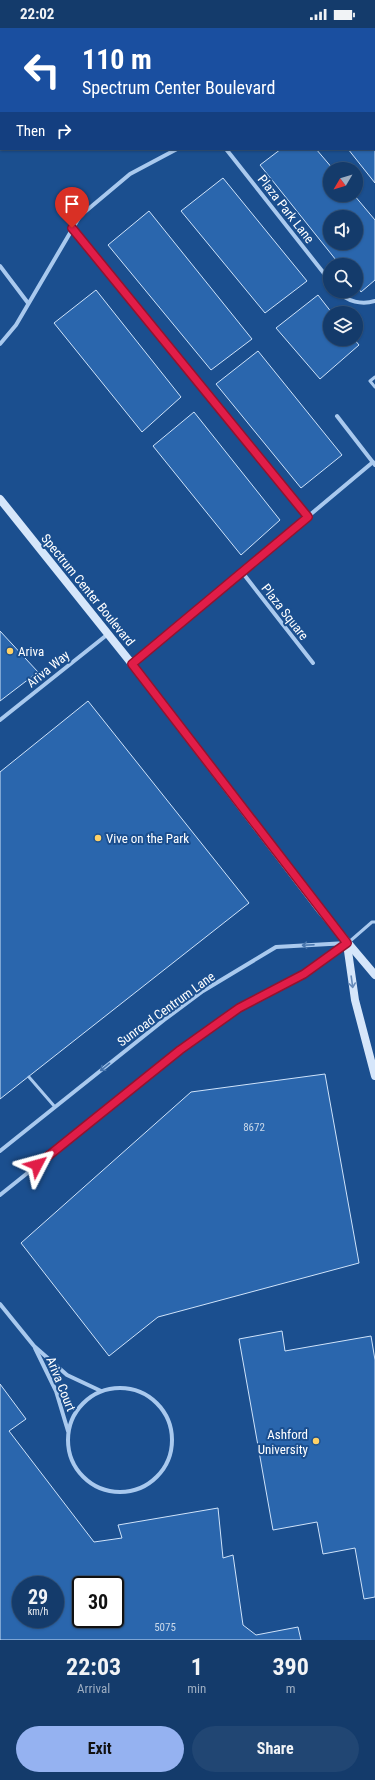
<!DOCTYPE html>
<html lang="en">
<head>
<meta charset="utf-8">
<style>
	:root { --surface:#143b6b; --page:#214673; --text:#f1f3f6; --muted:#9dadc1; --line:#33557e; --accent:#95b2f1 }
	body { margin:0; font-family:"Roboto Condensed",sans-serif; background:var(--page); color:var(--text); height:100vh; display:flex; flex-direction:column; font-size:15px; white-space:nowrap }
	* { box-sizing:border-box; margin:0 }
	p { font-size:13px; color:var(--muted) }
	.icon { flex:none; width:22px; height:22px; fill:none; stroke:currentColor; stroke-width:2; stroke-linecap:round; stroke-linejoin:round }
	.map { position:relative; height:1612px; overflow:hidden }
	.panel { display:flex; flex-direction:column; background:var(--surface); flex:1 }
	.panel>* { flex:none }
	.banner { position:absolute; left:0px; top:0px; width:375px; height:122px; box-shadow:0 1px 3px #0004,0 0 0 1px var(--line); background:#1a4fa0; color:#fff; overflow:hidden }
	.needle { width:26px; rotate:232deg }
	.controls { position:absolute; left:323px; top:134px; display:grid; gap:8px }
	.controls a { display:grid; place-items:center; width:40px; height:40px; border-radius:50%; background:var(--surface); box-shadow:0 1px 3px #0004,0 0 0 1px var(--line); font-size:20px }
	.speed { position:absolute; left:12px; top:1548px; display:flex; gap:8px; font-size:20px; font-weight:700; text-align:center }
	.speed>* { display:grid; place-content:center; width:52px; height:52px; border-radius:50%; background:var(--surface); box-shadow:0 1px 3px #0004,0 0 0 1px var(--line); line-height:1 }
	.speed small { font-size:10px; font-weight:400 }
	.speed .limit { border:2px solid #111; border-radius:6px; background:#fff; color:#111 }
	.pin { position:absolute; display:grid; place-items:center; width:34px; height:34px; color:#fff; margin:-41px -17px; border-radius:50% 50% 50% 0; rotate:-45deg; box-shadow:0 0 4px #0007 }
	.pin .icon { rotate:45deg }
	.me { position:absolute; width:44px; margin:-22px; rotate:51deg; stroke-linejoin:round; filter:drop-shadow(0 0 3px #0008) }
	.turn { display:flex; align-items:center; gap:14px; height:84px; padding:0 16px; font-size:18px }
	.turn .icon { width:52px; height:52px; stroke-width:2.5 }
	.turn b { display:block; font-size:28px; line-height:34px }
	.then { display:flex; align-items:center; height:38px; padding:0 16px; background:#0003; gap:8px; font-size:15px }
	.eta { display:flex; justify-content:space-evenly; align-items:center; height:68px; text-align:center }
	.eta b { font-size:24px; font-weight:700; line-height:28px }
	.button { display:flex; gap:8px; margin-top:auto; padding:8px 16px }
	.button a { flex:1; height:46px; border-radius:24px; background:var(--accent); color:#111; font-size:16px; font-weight:700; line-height:46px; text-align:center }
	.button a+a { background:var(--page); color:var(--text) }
	.status { display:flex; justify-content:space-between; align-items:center; height:28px; padding:0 20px; background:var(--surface); direction:ltr }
	.status svg { height:11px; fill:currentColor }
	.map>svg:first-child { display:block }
</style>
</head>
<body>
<div class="status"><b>22:02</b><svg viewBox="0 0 49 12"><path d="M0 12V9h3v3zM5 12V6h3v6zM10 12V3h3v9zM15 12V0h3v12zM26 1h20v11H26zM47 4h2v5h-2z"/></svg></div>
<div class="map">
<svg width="375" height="1612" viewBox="0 0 375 1612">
	<rect width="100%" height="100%" fill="#1b4f8f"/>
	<g fill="#2a66ad" stroke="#cfe3fa" fill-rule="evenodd">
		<path d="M0 0 24 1H1V39Z"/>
		<path d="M69 0H120L121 1H68Z"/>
		<path d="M374 68 375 69V155L348 121H374Z"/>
		<path d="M281 121H316L333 141H330V167H354L375 192V252L361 264 356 257V237H340L260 137ZM330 189H356V215H330Z"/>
		<path d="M223 150 307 253 265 285 181 183Z"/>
		<path d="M149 183 252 311 211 342 108 217Z"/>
		<path d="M96 262 181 369 142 404 54 295Z"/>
		<path d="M318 267 332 285H330V311H354L359 317 320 351 276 300Z"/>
		<path d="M258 323 342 427 301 460 216 356Z"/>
		<path d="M194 384 280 492 241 527 153 418Z"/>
		<path d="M0 603 38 644 0 673Z"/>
		<path d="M88 673 249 875 0 1071V744Z"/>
		<path d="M325 1046 359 1235 158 1289 109 1328 21 1215 191 1064Z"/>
		<path d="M282 1303 285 1323 371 1308 375 1332V1569L364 1571 355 1520 323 1526 317 1494 273 1502 239 1311Z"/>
		<path d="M0 1356 26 1391 9 1403 94 1514 122 1510 118 1497 218 1480 223 1530 233 1527 243 1597 256 1607 298 1599 301 1612H0ZM21 1557H55V1591H21ZM81 1557H115V1591H81Z"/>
	</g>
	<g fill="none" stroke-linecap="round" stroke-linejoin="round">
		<g stroke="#a9c9ee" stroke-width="3">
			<path d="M375 349 370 353 375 359"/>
			<path d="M349 914 372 894H375"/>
			<path d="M29 1049 55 1079"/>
		</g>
		<g stroke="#a9c9ee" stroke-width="4">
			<path d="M374 39 375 38"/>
			<path d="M226 121 330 253"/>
			<path d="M72 200 308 489"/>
			<path d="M0 238 28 275"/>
			<path d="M338 263C347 274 362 277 375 273"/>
			<path d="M0 316 16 297 80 188 130 146 177 121"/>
			<path d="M337 388 375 437"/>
			<path d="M242 544 313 635"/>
			<path d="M132 636 373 434"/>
			<path d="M0 692 108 606"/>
			<path d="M0 1123 164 992 203 963 276 919 347 915"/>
			<path d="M0 1167 180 1023 239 980 304 946 347 915"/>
			<path d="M0 1276 34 1318 67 1347 101 1363"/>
			<path d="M35 1320 56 1363 68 1403"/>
			<circle cx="120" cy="1412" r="52"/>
		</g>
		<g stroke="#d6e6fa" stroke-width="8">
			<path d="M0 471 132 636 321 883 375 947"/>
			<path d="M347 916 355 972 375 1048"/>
		</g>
	</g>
	<defs><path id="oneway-shaft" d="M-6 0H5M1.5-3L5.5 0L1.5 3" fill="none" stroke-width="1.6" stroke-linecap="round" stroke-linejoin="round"/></defs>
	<g stroke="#4674ac">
		<use href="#oneway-shaft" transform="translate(308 917) rotate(177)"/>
		<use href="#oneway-shaft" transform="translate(105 1039) rotate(141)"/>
	</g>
	<use stroke="#668bba" href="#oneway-shaft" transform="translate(352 954) rotate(82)"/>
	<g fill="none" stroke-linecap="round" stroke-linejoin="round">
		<g stroke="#92132f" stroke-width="10">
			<path id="route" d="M37 1137 180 1022 239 980 304 946 347 915 132 636 308 489 72 200"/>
		</g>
		<use href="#route" stroke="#e11d48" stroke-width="7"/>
	</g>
	<g fill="#ffd166" stroke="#1b4f8f" stroke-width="1.5">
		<circle cx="10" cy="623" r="4"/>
		<circle cx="98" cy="810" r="4"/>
		<circle cx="316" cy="1413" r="4"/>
	</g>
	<g text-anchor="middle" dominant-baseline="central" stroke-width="4" stroke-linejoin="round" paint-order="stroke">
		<g font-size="11" fill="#cad9ea">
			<text x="254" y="1099">8672</text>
			<text x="165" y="1599">5075</text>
		</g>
		<g font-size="13" fill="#fff" stroke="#1b4f8f">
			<text transform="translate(286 181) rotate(52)">Plaza Park Lane</text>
			<text transform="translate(88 562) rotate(51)">Spectrum Center Boulevard</text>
			<text transform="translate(285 584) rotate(52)">Plaza Square</text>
			<text transform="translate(48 641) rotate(-39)">Ariva Way</text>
			<text transform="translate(166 981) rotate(-36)">Sunroad Centrum Lane</text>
			<text transform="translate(61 1356) rotate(68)">Ariva Court</text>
		</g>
		<g font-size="13" fill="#fff" stroke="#1b4f8f" text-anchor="start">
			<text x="18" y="623">Ariva</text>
			<text x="106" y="810">Vive on the Park</text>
			<text x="308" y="1406" text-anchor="end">Ashford<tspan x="308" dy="15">University</tspan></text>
		</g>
	</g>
</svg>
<div class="controls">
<a><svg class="needle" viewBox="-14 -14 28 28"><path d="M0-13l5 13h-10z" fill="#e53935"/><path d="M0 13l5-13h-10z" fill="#9dadc1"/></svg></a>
<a><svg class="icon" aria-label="sound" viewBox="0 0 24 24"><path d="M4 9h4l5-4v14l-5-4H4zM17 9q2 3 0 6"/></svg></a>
<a><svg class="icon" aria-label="search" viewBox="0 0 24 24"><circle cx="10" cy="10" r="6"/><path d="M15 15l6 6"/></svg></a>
<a><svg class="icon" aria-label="layers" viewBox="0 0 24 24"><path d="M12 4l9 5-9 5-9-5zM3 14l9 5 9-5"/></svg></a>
</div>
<div class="speed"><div>29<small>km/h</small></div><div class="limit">30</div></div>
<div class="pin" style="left:72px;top:200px;background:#d93025"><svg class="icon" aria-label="arrive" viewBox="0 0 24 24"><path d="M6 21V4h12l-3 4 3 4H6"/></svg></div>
<svg class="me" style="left:37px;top:1137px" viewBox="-20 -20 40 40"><path d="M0-17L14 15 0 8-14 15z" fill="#e11d48" stroke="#fff" stroke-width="4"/></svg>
<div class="banner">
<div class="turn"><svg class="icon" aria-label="left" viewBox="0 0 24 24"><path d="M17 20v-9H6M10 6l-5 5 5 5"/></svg><div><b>110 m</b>Spectrum Center Boulevard</div></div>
<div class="then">Then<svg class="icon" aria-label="right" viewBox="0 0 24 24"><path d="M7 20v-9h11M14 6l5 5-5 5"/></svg></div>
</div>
</div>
<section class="panel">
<div class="eta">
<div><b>22:03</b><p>Arrival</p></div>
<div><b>1</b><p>min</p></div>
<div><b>390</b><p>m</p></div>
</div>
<div class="button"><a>Exit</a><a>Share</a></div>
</section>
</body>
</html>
